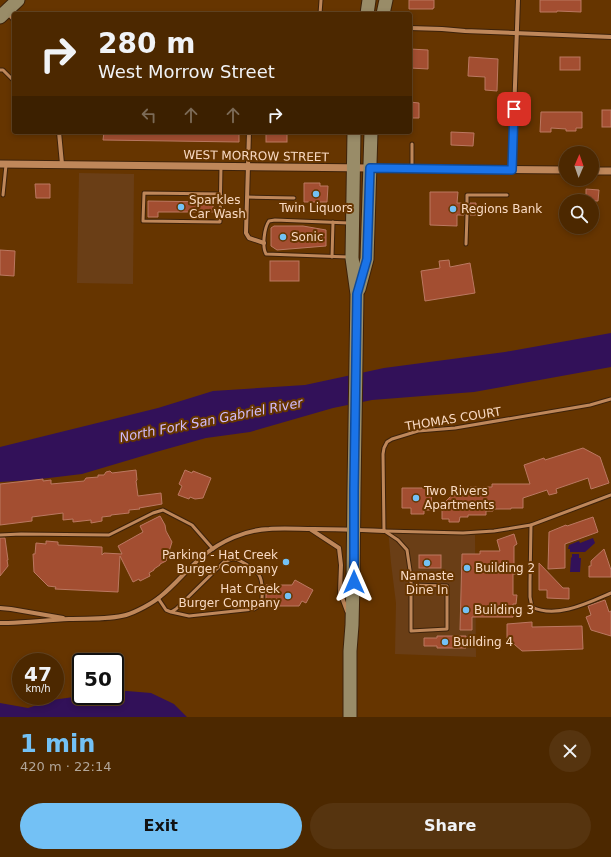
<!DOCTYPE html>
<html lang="en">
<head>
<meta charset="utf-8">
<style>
	:root { --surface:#4c2800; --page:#56340f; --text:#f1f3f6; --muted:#b2a699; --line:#634422; --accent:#73c1f5 }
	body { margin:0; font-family:"DejaVu Sans",sans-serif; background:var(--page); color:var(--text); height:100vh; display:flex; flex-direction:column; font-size:15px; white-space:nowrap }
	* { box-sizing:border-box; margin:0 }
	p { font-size:13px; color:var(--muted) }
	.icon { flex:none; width:22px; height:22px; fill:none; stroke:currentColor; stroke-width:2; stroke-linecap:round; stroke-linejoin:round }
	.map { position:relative; height:717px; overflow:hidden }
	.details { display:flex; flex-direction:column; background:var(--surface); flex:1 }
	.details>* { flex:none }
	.banner { position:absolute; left:12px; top:12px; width:400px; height:122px; border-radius:4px; box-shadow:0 2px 6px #0003,0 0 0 1px var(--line); background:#4c2800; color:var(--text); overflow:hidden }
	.needle { width:26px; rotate:2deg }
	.tools { position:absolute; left:559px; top:146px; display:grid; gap:8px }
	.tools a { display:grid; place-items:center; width:40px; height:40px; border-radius:50%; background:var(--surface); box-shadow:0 2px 6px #0003,0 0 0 1px var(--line); font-size:20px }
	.speed { position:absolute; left:12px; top:653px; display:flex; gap:8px; font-size:20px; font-weight:700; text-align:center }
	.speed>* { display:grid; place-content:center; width:52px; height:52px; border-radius:50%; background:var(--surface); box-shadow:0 2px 6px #0003,0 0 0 1px var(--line); line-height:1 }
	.speed small { font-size:10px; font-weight:400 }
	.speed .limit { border:2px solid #111; border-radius:6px; background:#fff; color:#111 }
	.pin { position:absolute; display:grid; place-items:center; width:34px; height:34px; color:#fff; margin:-17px; border-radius:8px; box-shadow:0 2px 6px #0006 }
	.me { position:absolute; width:44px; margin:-22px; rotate:0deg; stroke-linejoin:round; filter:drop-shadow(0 0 3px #0008) }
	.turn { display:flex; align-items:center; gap:14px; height:84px; padding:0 20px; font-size:18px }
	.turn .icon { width:52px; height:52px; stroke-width:2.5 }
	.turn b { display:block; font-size:28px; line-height:34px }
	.lanes { display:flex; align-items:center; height:38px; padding:0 20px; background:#0003; justify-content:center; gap:20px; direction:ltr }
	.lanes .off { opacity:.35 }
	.round { display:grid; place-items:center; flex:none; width:42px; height:42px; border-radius:21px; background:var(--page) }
	.summary { display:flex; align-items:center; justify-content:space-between; height:68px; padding:0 20px }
	h1 { font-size:24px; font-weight:700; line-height:30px; color:var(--accent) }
	.button { display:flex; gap:8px; margin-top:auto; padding:8px 20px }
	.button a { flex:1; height:46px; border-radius:24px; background:var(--accent); color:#111; font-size:16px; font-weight:700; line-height:46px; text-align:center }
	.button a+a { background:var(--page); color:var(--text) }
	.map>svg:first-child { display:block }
</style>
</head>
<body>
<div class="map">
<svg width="611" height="717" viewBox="0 0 611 717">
	<rect width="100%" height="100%" fill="#663500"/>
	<g fill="#6a3e16">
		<path d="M79 173 134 174 133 284 77 283Z"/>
		<path d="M388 529 475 535 476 657 395 654 396 603 391 563Z"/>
	</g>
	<g fill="#321159">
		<path d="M611 333V367L474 392 372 400 333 408 250 432 206 438 156 452 82 474 32 480 0 482V447L158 408 213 391 305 385 384 368 505 352Z"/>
		<path d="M593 538 595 543 585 552H570V549H568L569 545 579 541 580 543Z"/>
		<path d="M572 554H579V558H581L580 572H570L571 558 572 557Z"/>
		<path d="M127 691 151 693 174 704 187 717H0V703L28 708 52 700 81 696H115V692Z"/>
	</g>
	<g fill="#a34e31" stroke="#bb7861">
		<path d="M409 0H434V8H433V9H409Z"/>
		<path d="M540 0H581V12L557 11V12H540Z"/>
		<path d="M410 49 428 50V69L410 68Z"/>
		<path d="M469 57 498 59 497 91 485 90V77L468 76Z"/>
		<rect x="560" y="57" width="20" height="13"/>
		<path d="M410 102 419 103V118H410Z"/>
		<rect x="602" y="110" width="9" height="17"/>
		<path d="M541 112H582V128H576V131H566V129L551 128V132H540Z"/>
		<path d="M104 132H239V142L103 140Z"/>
		<rect x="266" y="132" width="21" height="10"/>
		<path d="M451 132 474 133 473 146 451 145Z"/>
		<path d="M304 183H320V186H328L327 202H304Z"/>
		<path d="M35 184H50V198H36Z"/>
		<path d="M586 189 599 190 598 201H586Z"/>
		<path d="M430 192H458L457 203H464L465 205 467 206 469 205 470 203H476V215H470L469 213 467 212 465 213 464 215H457V226L430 225Z"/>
		<path d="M148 201 213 202V212H158V217H148Z"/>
		<path d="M274 226H303L326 230V246L277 250 271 246V228Z"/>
		<path d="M0 250 15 251 14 276 0 275Z"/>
		<path d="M449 260 450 267 470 263 475 293 425 301 421 271 440 268 439 261Z"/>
		<rect x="270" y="261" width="29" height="20"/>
		<path d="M583 448 600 457 609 483 591 489 588 478 556 489 557 493 549 495 547 490 523 498V508H511V509H493V511H486V515H468V517H460L459 522H449V519H442V505L457 490H470V487H492V484H530L524 465 544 458 545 460Z"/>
		<path d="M136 470 137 480 136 481 138 496 161 493 162 504 139 508 140 509 129 510V513L111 515V516L102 517V521L91 523V520L73 522V519L63 520V513L32 517V521L0 525V484L43 479V481L51 480V484L84 481 86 478 98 477V475H104L106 472 110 471 112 473Z"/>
		<path d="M185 470 192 473 193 471 211 478 203 498 195 499 190 497 189 499 178 495 182 486 179 484Z"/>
		<path d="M402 488H432L431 510H424V514H411V508H402Z"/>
		<path d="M160 516 165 525 166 531 172 542 166 561 160 564V565L154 569V570L149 573 150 576 140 581 139 579 133 582 120 556 118 592 55 589 56 587 48 586 34 572 33 554H35L36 543 46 544V541L58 542V545L102 547V555L104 553 122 554 118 546 143 532 140 526Z"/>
		<path d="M593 517 598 532 565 544V568L548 569 549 532 566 525 567 526Z"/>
		<path d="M514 534 517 544 514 546V566H517V574H513V595H517L516 604H513V617H472V630H460L462 554H480V551H500L497 540Z"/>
		<path d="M0 538H5L8 560H7L8 566 0 576Z"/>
		<path d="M604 549 611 570V577H589V566H591V561Z"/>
		<rect x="419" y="555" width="22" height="13"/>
		<path d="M539 563 563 588H569V599L547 598V590H539Z"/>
		<path d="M295 580 313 590 306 603 302 601 299 606H266V585H292Z"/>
		<path d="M605 600 609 612 611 611V636L591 630 586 617 591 615 588 606Z"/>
		<path d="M532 622V627L582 626 583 649 522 651 507 638V624Z"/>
		<path d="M437 636H466V648H437V646H424V638H437Z"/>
	</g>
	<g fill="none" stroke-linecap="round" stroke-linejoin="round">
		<g stroke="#3d220a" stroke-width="5">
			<g id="service">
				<path d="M320 14 321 0"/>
				<path d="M0 70H3L14 81"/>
				<path d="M412 144V169"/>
				<path d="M220 194 144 193 143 221 220 222 221 166"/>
				<path d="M3 195 6 165"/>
				<path d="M247 197 294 198"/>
				<path d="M467 203V195H507"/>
				<path d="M466 244 467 215"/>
				<path d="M332 257 333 222"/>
				<path d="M348 257 266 254C262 247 264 228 269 221L275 220 349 223"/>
				<path d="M531 525 530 582V597L532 607C556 619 588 603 611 593"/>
				<path d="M384 531 383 454 384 448 387 442 392 439 418 431 455 428 590 405 611 399"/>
				<path d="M384 531 463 533 494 531 531 525 611 495"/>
				<path d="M386 532 398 540 407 550 411 577V631L447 629V586L411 585"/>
				<path d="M0 535 21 534 109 535 153 513 163 510 192 525 213 549"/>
				<path d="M158 598 166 610 171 612 189 616 254 609C257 607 260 606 261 603 263 597 263 581 259 575 256 570 239 558 233 559 230 559 227 561 224 562L176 609 171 612"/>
			</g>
		</g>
		<g stroke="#3d220a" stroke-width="6">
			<g id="minor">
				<path d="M8 13 14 20"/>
				<path d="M410 28 442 29 465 31 611 37"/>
				<path d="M59 132 62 164"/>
				<path d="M249 132 246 233 249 238 264 243"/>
				<path d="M512 170 518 0"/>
				<path d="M310 529 339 548 341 565 340 592 347 611"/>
				<path d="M0 608 11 609 63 618"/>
				<path d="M0 623H8C29 622 49 620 69 619 88 618 108 620 126 615 136 612 153 603 161 596 176 584 188 568 203 556 221 541 245 530 269 529 284 528 299 529 314 529 338 529 361 530 384 531"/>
			</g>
		</g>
		<g stroke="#3d220a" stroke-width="9">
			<g id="tertiary">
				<path d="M0 164 566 170"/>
				<path d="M592 171H611"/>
			</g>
		</g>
		<g stroke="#3d220a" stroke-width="15">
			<g id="secondary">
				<path d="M367 14 369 0"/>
				<path d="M383 14 386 0"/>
				<path d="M0 17 18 0"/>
				<path d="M359 289 367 259 371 132"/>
				<path d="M350 717V651L352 625 353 582 354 490 357 294 352 258 354 132"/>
			</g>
		</g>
		<use href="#service" stroke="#bf875a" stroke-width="3"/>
		<use href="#minor" stroke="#bf875a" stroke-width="4"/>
		<use href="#tertiary" stroke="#bf875a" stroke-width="7"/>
		<use href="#secondary" stroke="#998c68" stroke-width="13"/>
	</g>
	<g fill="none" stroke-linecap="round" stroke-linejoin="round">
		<g stroke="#114b97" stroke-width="10">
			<path id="route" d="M354 582V490L357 294 367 259 370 168 512 170 514 109"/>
		</g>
		<use href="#route" stroke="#1a73e8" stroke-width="7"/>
	</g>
	<g fill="#73c1f5" stroke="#663500" stroke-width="1.5">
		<circle cx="316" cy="194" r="4"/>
		<circle cx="181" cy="207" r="4"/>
		<circle cx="453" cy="209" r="4"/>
		<circle cx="283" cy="237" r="4"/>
		<circle cx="416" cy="498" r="4"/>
		<circle cx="286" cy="562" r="4"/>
		<circle cx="427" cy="563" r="4"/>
		<circle cx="467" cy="568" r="4"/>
		<circle cx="288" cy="596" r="4"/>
		<circle cx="466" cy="610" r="4"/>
		<circle cx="445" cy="642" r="4"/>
	</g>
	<g text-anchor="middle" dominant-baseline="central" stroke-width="4" stroke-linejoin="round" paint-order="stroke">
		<g font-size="12" fill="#f9dac3" stroke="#663500">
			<text transform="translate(256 156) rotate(1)">WEST MORROW STREET</text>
			<text transform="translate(453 419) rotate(-9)">THOMAS COURT</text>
		</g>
		<g font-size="12" fill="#f9dac3" stroke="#663500" text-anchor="start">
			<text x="189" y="200">Sparkles<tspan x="189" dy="14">Car Wash</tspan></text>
			<text x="316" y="208" text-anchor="middle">Twin Liquors</text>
			<text x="461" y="209">Regions Bank</text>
			<text x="291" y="237">Sonic</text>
			<text x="424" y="491">Two Rivers<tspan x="424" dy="14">Apartments</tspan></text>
			<text x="278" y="555" text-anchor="end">Parking - Hat Creek<tspan x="278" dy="14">Burger Company</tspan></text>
			<text x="475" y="568">Building 2</text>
			<text x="427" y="576" text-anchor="middle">Namaste<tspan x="427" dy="14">Dine In</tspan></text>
			<text x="280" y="589" text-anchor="end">Hat Creek<tspan x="280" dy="14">Burger Company</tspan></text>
			<text x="474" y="610">Building 3</text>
			<text x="453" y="642">Building 4</text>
		</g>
		<g font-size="13" font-style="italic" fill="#d1bcfb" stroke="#663500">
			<text transform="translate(211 420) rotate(-11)">North Fork San Gabriel River</text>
		</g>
	</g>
</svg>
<div class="tools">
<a><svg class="needle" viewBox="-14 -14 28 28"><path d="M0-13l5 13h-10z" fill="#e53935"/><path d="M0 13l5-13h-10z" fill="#b2a699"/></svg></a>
<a><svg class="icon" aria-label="search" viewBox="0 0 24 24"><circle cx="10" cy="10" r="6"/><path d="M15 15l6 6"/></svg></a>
</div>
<div class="speed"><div>47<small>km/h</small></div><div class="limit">50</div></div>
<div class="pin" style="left:514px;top:109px;background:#d93025"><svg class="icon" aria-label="arrive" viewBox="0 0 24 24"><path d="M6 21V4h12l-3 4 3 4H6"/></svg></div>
<svg class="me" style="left:354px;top:582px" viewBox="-20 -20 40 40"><path d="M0-17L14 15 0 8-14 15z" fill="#1a73e8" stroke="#fff" stroke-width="4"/></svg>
<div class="banner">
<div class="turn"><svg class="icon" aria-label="right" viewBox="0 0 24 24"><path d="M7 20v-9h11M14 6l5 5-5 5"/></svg><div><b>280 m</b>West Morrow Street</div></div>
<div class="lanes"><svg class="icon off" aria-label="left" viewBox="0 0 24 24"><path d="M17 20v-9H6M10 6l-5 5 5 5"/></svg><svg class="icon off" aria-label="ahead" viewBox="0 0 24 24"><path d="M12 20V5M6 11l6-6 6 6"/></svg><svg class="icon off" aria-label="ahead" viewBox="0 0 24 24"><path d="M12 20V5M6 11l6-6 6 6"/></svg><svg class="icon" aria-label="right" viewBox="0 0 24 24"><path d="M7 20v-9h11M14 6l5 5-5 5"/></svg></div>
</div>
</div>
<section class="details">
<div class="summary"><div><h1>1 min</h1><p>420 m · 22:14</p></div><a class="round"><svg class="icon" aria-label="close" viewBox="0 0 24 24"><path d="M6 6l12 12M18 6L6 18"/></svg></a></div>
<div class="button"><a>Exit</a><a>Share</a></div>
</section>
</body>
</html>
